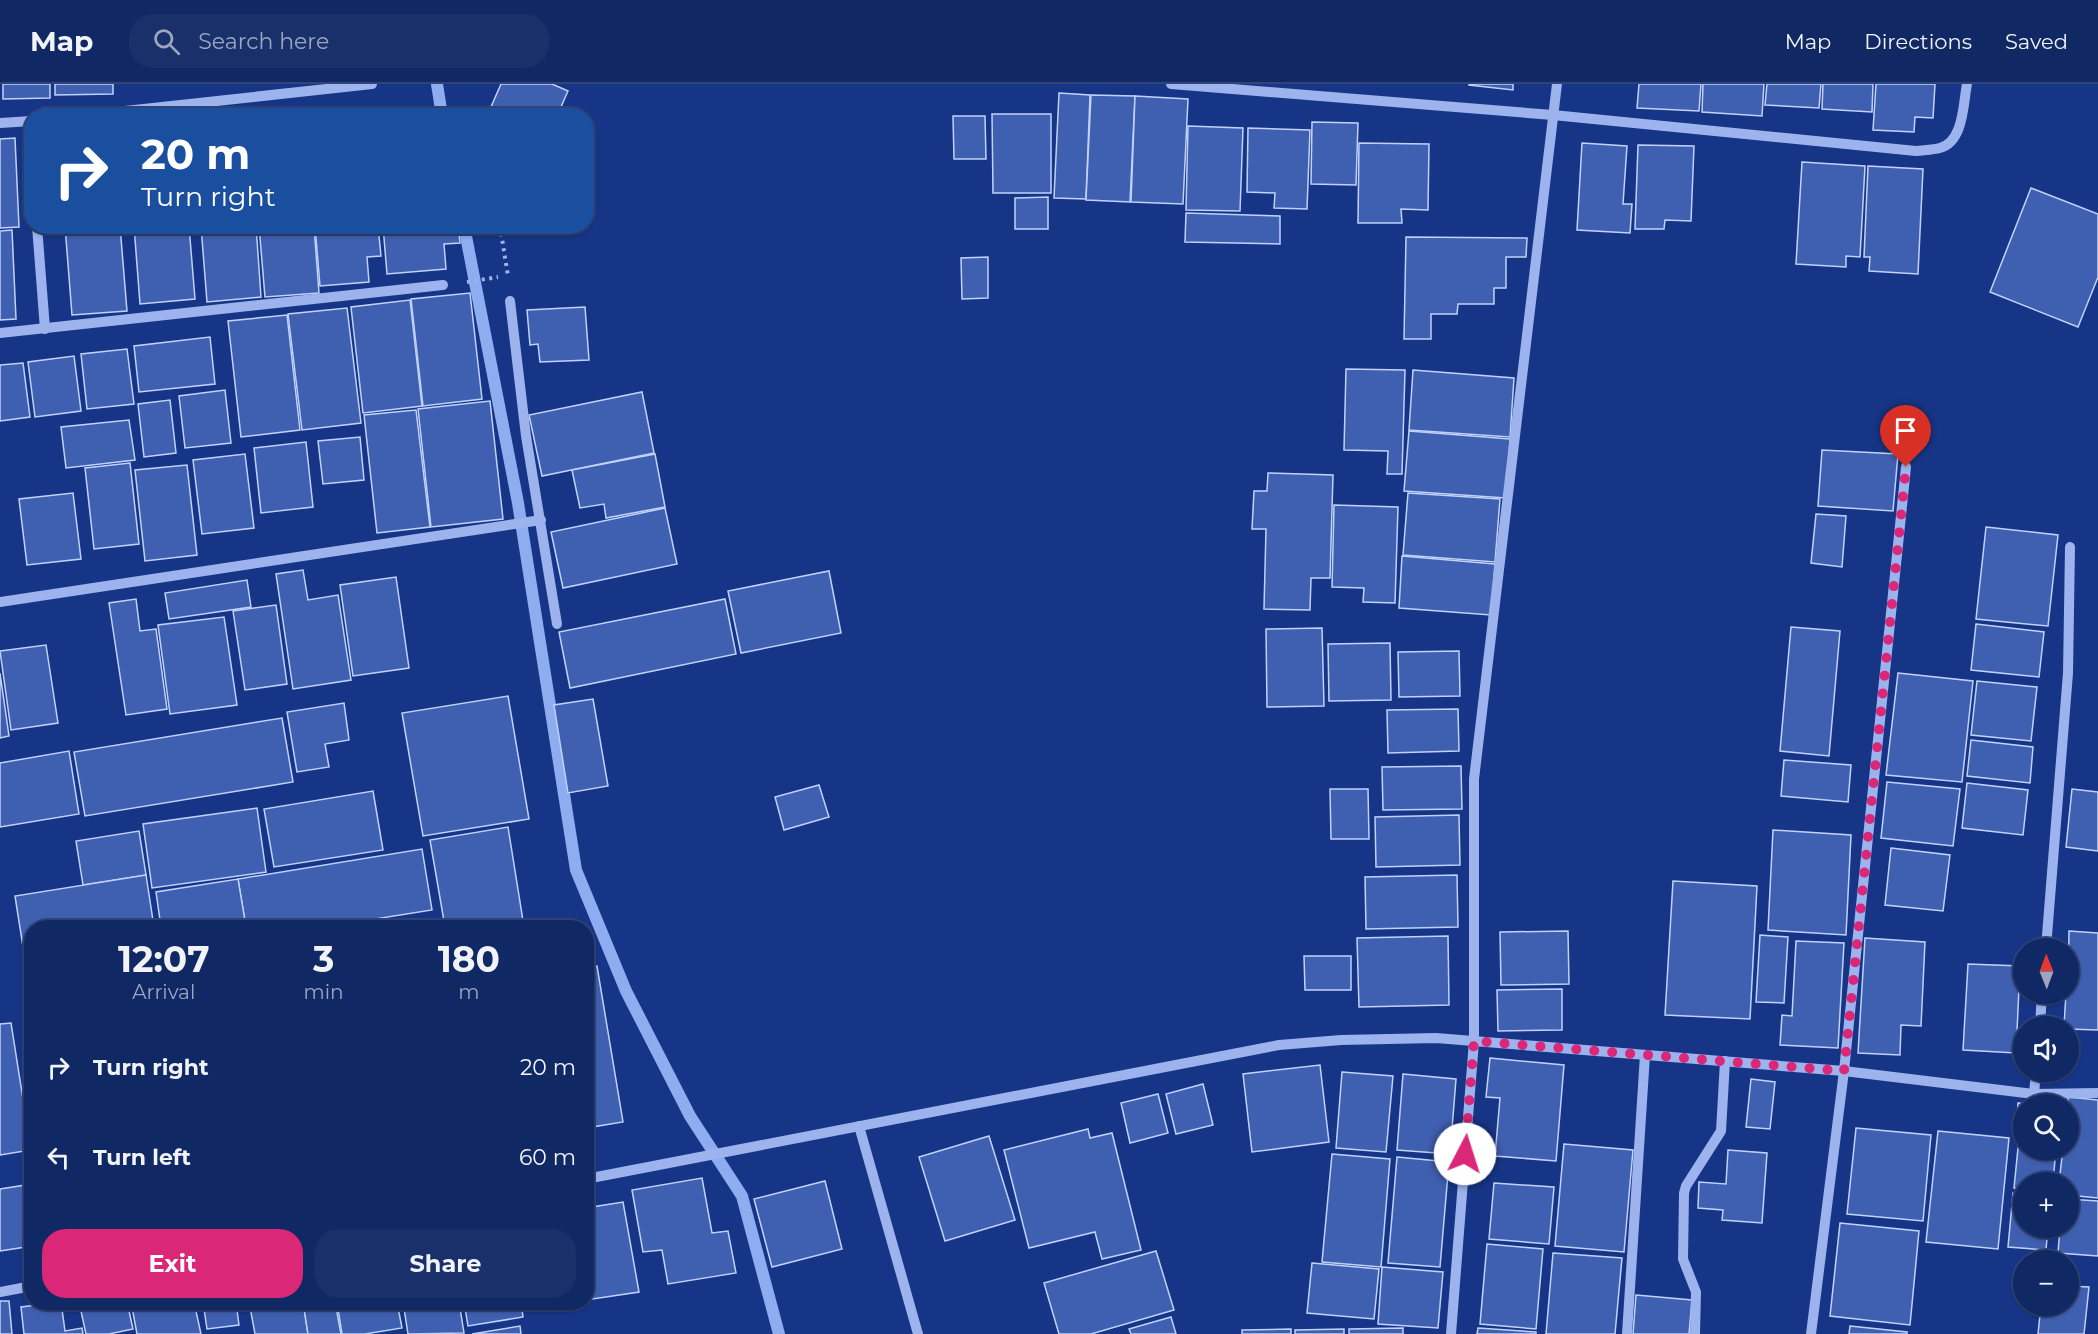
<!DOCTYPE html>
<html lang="en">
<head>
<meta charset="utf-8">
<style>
	:root { --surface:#102864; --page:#19306a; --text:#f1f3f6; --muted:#9ca6bf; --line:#304478; --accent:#db2777 }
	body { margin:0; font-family:Montserrat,sans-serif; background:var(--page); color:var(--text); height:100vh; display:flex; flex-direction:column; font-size:22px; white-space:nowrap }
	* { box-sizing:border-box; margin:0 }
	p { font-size:20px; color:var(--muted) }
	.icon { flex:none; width:33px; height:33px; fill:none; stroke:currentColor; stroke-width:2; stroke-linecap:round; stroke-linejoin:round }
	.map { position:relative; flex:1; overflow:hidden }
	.sheet { position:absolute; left:24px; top:836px; width:570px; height:390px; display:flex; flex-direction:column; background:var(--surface); border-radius:24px; box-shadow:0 2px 4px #0004,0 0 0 2px var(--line) }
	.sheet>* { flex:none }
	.banner { position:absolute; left:24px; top:24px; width:570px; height:126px; border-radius:24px; box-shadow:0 2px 4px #0004,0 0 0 2px var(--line); background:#1a4fa0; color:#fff; overflow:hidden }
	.needle { width:39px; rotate:359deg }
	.controls { position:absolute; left:2013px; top:854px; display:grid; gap:12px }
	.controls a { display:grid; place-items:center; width:66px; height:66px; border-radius:50%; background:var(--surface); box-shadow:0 2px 4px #0004,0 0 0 2px var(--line); font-size:30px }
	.pin { position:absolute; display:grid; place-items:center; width:51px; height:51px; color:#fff; margin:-62px -26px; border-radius:50% 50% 50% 0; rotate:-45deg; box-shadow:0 0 6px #0007 }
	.pin .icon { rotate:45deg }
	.me { position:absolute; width:66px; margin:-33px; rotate:5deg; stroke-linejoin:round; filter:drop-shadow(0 0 4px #0008) }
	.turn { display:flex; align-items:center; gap:21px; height:126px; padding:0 18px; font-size:27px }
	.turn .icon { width:78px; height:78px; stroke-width:2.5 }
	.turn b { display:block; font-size:42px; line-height:51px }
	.eta { display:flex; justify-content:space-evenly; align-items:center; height:102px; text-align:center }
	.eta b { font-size:36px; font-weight:700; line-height:42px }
	.cta { display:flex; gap:12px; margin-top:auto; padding:12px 18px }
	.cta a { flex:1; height:69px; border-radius:24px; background:var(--accent); color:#fff; font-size:24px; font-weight:700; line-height:69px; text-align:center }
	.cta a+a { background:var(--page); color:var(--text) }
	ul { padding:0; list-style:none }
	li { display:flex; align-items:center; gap:18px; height:90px; padding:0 18px }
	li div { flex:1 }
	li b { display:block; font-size:22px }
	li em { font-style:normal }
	header { display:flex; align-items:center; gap:36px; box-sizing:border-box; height:84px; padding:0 30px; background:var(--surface); border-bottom:2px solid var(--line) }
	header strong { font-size:28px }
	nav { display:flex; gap:33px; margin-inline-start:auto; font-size:21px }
	.search { width:420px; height:54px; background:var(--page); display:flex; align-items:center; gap:15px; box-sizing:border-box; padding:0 21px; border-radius:24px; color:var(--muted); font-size:22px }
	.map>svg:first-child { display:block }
</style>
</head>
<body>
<header>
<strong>Map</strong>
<div class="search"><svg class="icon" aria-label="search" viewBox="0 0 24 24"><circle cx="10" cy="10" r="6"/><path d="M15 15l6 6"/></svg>Search here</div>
<nav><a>Map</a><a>Directions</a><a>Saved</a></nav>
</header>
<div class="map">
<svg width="2098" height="1250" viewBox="0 0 2098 1250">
	<rect width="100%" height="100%" fill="#163586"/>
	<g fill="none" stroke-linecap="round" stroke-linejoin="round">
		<g stroke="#8eacf0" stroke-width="12">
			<path d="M437 0 442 32"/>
			<path d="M464 142 518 419 576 786 626 907 690 1032 742 1112 779 1250"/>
		</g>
	</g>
	<g fill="#3f5fb0" stroke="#c1d2fa" stroke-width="1.5">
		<path d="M3 0H50V14L3 15Z"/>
		<path d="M55 0H113V10L55 11Z"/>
		<path d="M501 0H552L568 7 557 32H487Z"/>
		<path d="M1469 0H1513V6L1469 1Z"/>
		<path d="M1639 0H1701L1699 27 1637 24Z"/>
		<path d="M1703 0H1764L1762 32 1702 28Z"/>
		<path d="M1767 0H1821L1819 24 1765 21Z"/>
		<path d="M1823 0H1873L1872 28 1822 25Z"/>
		<path d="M1876 0H1935L1933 34 1915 33 1914 48 1873 46Z"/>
		<path d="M1059 9 1090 11 1086 115 1054 114Z"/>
		<path d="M1091 11 1135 12 1130 118 1086 116Z"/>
		<path d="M1135 12 1188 15 1183 120 1131 118Z"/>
		<path d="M992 30H1051V109H993Z"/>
		<path d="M953 32H985L986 75H954Z"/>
		<path d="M1312 38 1358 39 1356 101 1311 100Z"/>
		<path d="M1188 42 1243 44 1240 127 1186 126Z"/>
		<path d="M1248 44 1310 46 1307 125 1274 124 1275 109 1247 108Z"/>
		<path d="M15 54 19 143 0 144V55Z"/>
		<path d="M1359 59 1429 60 1428 126 1401 125 1402 139H1358Z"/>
		<path d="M1582 59 1627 62 1623 120H1632L1630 149 1577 146Z"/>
		<path d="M1638 61 1694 62 1691 137 1665 136 1664 145H1635Z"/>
		<path d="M1802 78 1865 82 1860 173 1846 172V183L1796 180Z"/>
		<path d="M1868 82 1923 85 1918 190 1869 187 1870 173H1864Z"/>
		<path d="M2031 104 2098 130V193L2078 243 1990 208Z"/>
		<path d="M1048 113V145H1015V114Z"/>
		<path d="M1186 129 1280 132V160L1185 158Z"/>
		<path d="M65 142H120L127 227 72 231Z"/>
		<path d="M134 142H189L195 215 140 220Z"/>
		<path d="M201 142H256L261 213 207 218Z"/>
		<path d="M259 142H314L319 209 265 213Z"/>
		<path d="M315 142H378L381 172 367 173 369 198 320 202Z"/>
		<path d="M383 142H458L460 159 444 160 446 185 387 190Z"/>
		<path d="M12 146 16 235 0 236V147Z"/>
		<path d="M1406 153 1527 154 1526 173H1506V204H1494V220H1458L1457 230H1431V255H1404Z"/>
		<path d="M988 173V214L962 215 961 174Z"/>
		<path d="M470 209 482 315 423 322 411 215Z"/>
		<path d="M410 216 422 322 363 329 351 223Z"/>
		<path d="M585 223 589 276 540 278 538 260 530 261 527 226Z"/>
		<path d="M347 224 361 339 302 346 288 230Z"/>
		<path d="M287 231 300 346 241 353 228 237Z"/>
		<path d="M210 253 215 300 139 308 134 262Z"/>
		<path d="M127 265 134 320 87 325 81 270Z"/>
		<path d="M74 272 81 327 35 333 28 278Z"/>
		<path d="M23 279 30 333 0 337V281Z"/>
		<path d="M1346 285 1405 286 1402 390H1387L1388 367 1344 366Z"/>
		<path d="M1413 286 1514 294 1510 353 1409 346Z"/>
		<path d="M225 306 231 359 185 364 179 312Z"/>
		<path d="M642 308 654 369 542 392 529 331Z"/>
		<path d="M170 316 176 369 144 373 138 320Z"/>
		<path d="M490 317 503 435 431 443 418 325Z"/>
		<path d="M416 326 430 443 377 449 364 331Z"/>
		<path d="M129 336 135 376 66 384 61 343Z"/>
		<path d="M1409 347 1510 355 1506 414 1404 407Z"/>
		<path d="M360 353 364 396 323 400 318 357Z"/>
		<path d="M306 358 313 423 261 429 254 364Z"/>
		<path d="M1822 366 1898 370 1893 427 1818 422Z"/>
		<path d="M245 370 254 444 202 450 193 376Z"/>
		<path d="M655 370 665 423 606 434 604 420 580 424 572 386Z"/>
		<path d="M130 379 139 460 94 465 85 384Z"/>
		<path d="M187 381 197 471 145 477 135 386Z"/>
		<path d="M1268 389 1333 391 1330 494H1311L1310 526 1264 525 1266 445H1252L1254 407H1267Z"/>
		<path d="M73 409 81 475 27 481 19 415Z"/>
		<path d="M1408 409 1500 415 1495 478 1403 471Z"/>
		<path d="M1334 421 1398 423 1395 519 1363 518 1364 504 1332 503Z"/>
		<path d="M665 424 677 480 563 504 551 448Z"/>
		<path d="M1816 430 1846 432 1842 483 1811 479Z"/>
		<path d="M1986 443 2058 451 2048 542 1976 535Z"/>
		<path d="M1402 472 1495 480 1491 531 1399 524Z"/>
		<path d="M303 486 308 516 338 511 351 596 293 605 276 490Z"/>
		<path d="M829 487 841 549 741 569 728 507Z"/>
		<path d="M396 493 409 584 353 592 340 501Z"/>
		<path d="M247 496 251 523 169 535 165 509Z"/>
		<path d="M136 515 140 547 156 545 167 625 126 631 109 519Z"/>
		<path d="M725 515 736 570 570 604 559 548Z"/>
		<path d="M276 521 287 600 245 606 233 527Z"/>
		<path d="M224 533 237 621 170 630 158 541Z"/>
		<path d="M1976 540 2044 548 2039 593 1971 586Z"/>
		<path d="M1791 543 1840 547 1829 672 1780 667Z"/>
		<path d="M1322 544 1324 622 1267 623 1266 545Z"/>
		<path d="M1390 559 1391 616 1329 617 1328 560Z"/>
		<path d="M46 561 58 639 11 646 0 567Z"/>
		<path d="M1459 567 1460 612 1399 613 1398 568Z"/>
		<path d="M0 589 9 652 0 654Z"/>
		<path d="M1898 589 1973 597 1962 698 1886 691Z"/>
		<path d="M1977 597 2037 603 2031 657 1971 651Z"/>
		<path d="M508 612 529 735 423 752 402 629Z"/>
		<path d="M593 615 608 702 568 709 554 621Z"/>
		<path d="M344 619 349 656 325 660 329 683 297 688 287 628Z"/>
		<path d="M1458 625 1459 667 1388 669 1387 626Z"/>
		<path d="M282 634 293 698 85 732 74 668Z"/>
		<path d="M1971 656 2033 663 2030 699 1967 692Z"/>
		<path d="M69 667 79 730 0 743V679Z"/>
		<path d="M1784 676 1851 681 1848 718 1781 712Z"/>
		<path d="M1461 682 1462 725 1383 726 1382 683Z"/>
		<path d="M1887 698 1960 705 1953 762 1881 754Z"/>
		<path d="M1967 699 2028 706 2023 751 1962 744Z"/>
		<path d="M819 701 829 733 784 746 775 713Z"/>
		<path d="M1330 705H1368L1369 755H1331Z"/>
		<path d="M2072 705 2098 708V767L2066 763Z"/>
		<path d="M373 707 383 766 274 783 264 725Z"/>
		<path d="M257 724 266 788 152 804 143 740Z"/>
		<path d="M1459 731 1460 781 1376 783 1375 733Z"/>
		<path d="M508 743 524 843H445L430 756Z"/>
		<path d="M1773 746 1851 751 1846 851 1768 846Z"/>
		<path d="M139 747 146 791 83 801 76 757Z"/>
		<path d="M1891 764 1950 771 1943 827 1885 821Z"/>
		<path d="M422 765 432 826 325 843H246L238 795Z"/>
		<path d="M146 791 154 843H32V888H27L15 812Z"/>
		<path d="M1457 791 1458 843 1366 845 1365 793Z"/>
		<path d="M238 795 246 843H161L156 808Z"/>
		<path d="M1673 797 1757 802 1750 935 1665 931Z"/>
		<path d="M1568 847 1569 900 1501 901 1500 848Z"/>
		<path d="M2069 847 2098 849V946L2068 945V942H2064L2066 909H2068Z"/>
		<path d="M1760 851 1788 853 1784 919 1756 918Z"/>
		<path d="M1448 852 1449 921 1359 923 1357 854Z"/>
		<path d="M1865 854 1925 858 1921 942 1901 941 1900 971 1858 969Z"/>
		<path d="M1796 857 1844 859 1838 964 1780 961 1782 931 1792 932Z"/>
		<path d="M1304 872H1351V906H1305Z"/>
		<path d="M1968 880 2020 882 2016 969 1963 966Z"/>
		<path d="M597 882 623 1038 586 1044V884Z"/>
		<path d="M1562 905V946L1498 947 1497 906Z"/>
		<path d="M11 939 31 1066 0 1071V940Z"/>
		<path d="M1490 974 1564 981 1556 1077 1495 1072 1500 1014 1486 1013Z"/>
		<path d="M1320 981 1329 1058 1252 1068 1243 990Z"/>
		<path d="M1342 988 1393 992 1386 1068 1336 1064Z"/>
		<path d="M1403 990 1456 995 1450 1070 1397 1066Z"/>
		<path d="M1751 995 1775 998 1770 1045 1746 1043Z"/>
		<path d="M1203 1000 1213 1041 1176 1050 1166 1010Z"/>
		<path d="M1158 1010 1168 1049 1130 1059 1121 1019Z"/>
		<path d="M2068 1013 2098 1016V1114L2068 1111V1098H2059L2063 1065H2068Z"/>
		<path d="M2018 1019 2029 1020H2024V1049L2016 1048Z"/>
		<path d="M1856 1044 1931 1051 1923 1137 1847 1130Z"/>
		<path d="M1088 1045 1090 1054 1112 1049 1141 1166 1102 1175 1095 1148 1029 1164 1004 1066Z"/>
		<path d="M1938 1047 2009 1054 1998 1165 1926 1158Z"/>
		<path d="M989 1052 1015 1136 945 1157 919 1073Z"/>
		<path d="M2019 1054H2024V1065H2056L2053 1098H2024V1105L2014 1104Z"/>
		<path d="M1564 1060 1633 1066 1624 1168 1555 1162Z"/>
		<path d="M1728 1066 1767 1069 1762 1139 1722 1136 1723 1126 1698 1124 1699 1098 1726 1100Z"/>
		<path d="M1332 1070 1390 1075 1381 1183 1322 1178Z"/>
		<path d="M1397 1073 1449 1078 1440 1183 1388 1179Z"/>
		<path d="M702 1094 712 1149 728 1147 736 1189 668 1200 662 1166 643 1168 632 1106Z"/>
		<path d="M825 1097 842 1165 772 1183 754 1115Z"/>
		<path d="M1494 1099 1554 1103 1549 1160 1489 1155Z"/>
		<path d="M32 1100V1162L0 1167V1105Z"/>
		<path d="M2013 1109 2024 1110V1143H2048L2046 1166 2008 1163Z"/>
		<path d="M2068 1115 2098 1117V1172L2058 1169 2060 1143H2068Z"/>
		<path d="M623 1118 639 1208 586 1216V1124Z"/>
		<path d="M1840 1139 1919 1147 1910 1241 1830 1232Z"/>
		<path d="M1487 1160 1543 1165 1536 1245 1480 1240Z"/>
		<path d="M1156 1167 1174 1226 1091 1250H1059L1044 1199Z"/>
		<path d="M1553 1169 1622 1174 1615 1250H1546Z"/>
		<path d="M1312 1179 1379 1185 1374 1235 1307 1229Z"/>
		<path d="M1382 1183 1443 1188 1438 1244 1378 1240Z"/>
		<path d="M2068 1202 2089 1203 2084 1250H2038L2041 1221H2068Z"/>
		<path d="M1636 1211 1692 1216 1689 1250H1633Z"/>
		<path d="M0 1217H9L12 1250H0Z"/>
		<path d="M61 1218 65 1247 82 1244 83 1250H24L21 1223Z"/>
		<path d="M79 1218H127L133 1245 109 1250H86Z"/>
		<path d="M131 1218H194L201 1250H137Z"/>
		<path d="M203 1218H236L239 1241 207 1245Z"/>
		<path d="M249 1218H303L308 1250H255Z"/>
		<path d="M303 1218H335L341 1250H308Z"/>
		<path d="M337 1218H397L402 1244 365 1250H342Z"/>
		<path d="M403 1218H459L464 1249 408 1250Z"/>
		<path d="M464 1218H521L523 1233 468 1242Z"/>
		<path d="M525 1218H575L526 1226Z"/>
		<path d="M1171 1233 1176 1250H1131L1129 1245Z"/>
		<path d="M520 1242 521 1250H472Z"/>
		<path d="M1850 1242 1907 1248V1250H1849Z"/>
		<path d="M1403 1244V1250H1349V1245Z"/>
		<path d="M1478 1244 1536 1248V1250H1477Z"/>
		<path d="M1291 1245V1250H1242V1246Z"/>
		<path d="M1344 1245V1250H1295V1246Z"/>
	</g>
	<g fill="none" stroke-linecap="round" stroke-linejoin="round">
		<g stroke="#9cb3ed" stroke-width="4" stroke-dasharray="3 4.5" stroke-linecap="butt">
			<path d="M500 142 508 192"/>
			<path d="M467 198 498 193"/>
		</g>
		<g stroke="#9cb3ed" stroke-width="10">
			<path d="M1171 0 1553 31 1916 67C1924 66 1933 66 1940 64 1964 57 1963 20 1967 0"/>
			<path d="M79 32 372 0"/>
			<path d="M28 37 32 76"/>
			<path d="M0 39 32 37"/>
			<path d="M37 142 45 245"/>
			<path d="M510 217 526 352 557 540"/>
			<path d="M0 249 443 201"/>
			<path d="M0 518 541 436"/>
			<path d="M2046 864 2068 589 2070 463"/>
			<path d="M2040 942 2042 909"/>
			<path d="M2034 1010 2036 987"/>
			<path d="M859 1042 918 1250"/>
			<path d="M586 1095 1279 961 1341 956 1436 954 1844 987 2034 1010 2098 1009"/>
			<path d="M0 1208 32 1202"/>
			<path d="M1451 1250 1474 957V695L1557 0"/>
			<path d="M1627 1250 1645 971"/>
			<path d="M1695 1250 1696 1208 1683 1175 1684 1109 1686 1102 1721 1047 1725 977"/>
			<path d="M1811 1250 1844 987 1906 383"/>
		</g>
	</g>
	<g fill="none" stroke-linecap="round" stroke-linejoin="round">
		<path stroke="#db2777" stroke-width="10" stroke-dasharray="0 18" d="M1465 1070 1474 957 1844 987 1906 383"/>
	</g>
</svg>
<div class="controls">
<a><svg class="needle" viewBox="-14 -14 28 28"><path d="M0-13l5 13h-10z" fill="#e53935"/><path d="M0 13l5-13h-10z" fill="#9ca6bf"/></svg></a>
<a><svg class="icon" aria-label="sound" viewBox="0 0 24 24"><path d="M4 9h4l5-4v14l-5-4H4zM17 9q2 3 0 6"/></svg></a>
<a><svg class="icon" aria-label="search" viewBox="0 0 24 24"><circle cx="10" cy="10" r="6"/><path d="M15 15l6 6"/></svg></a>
<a>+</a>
<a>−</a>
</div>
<div class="pin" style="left:1906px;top:383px;background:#d93025"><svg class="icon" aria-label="arrive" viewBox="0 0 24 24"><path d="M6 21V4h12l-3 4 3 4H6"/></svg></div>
<svg class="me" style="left:1465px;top:1070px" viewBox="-20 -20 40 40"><circle r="19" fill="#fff"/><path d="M0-13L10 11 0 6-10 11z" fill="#db2777"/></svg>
<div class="banner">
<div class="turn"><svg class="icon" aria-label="right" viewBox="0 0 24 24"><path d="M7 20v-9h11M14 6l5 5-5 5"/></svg><div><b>20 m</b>Turn right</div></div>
</div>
<section class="sheet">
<div class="eta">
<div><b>12:07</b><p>Arrival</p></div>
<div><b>3</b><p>min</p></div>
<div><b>180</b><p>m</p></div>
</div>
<ul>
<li><svg class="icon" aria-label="right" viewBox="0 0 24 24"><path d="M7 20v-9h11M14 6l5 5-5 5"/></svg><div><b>Turn right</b></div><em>20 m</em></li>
<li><svg class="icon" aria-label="left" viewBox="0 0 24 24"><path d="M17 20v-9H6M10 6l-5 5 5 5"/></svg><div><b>Turn left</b></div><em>60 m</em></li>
</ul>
<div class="cta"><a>Exit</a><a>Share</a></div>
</section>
</div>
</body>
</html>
